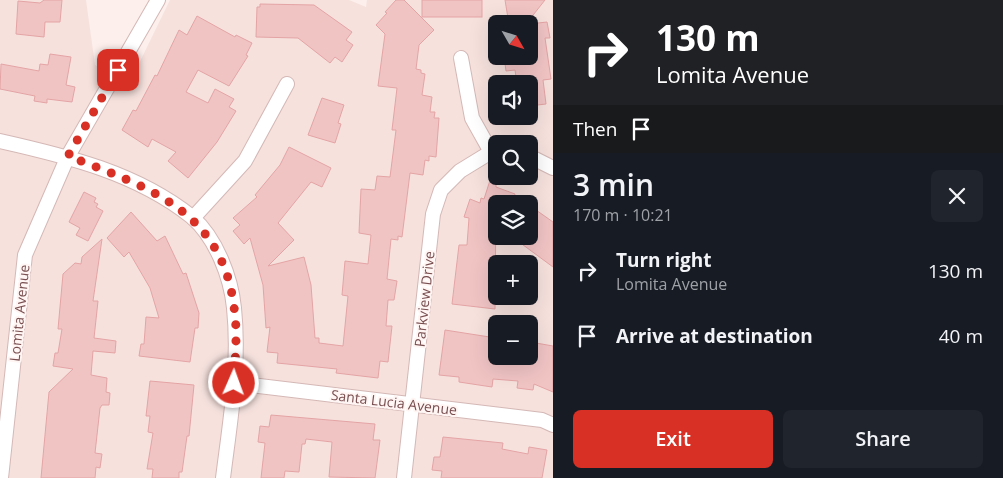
<!DOCTYPE html>
<html lang="en">
<head>
<meta charset="utf-8">
<style>
	:root { --surface:#171b24; --page:#20242c; --text:#f1f3f6; --muted:#9ea1a6; --accent:#d93025 }
	body { margin:0; font-family:"Open Sans",sans-serif; background:var(--page); color:var(--text); height:100vh; display:flex; flex-direction:column; font-size:19px; white-space:nowrap }
	* { box-sizing:border-box; margin:0 }
	p { font-size:16px; color:var(--muted) }
	.icon { flex:none; width:28px; height:28px; fill:none; stroke:currentColor; stroke-width:2; stroke-linecap:round; stroke-linejoin:round }
	.map { position:relative; flex:1; overflow:hidden }
	.sheet { display:flex; flex-direction:column; background:var(--surface); width:450px }
	.sheet>* { flex:none }
	.hud { background:#202124; color:#fff; overflow:hidden }
	.needle { width:32px; rotate:129deg }
	.buttons { position:absolute; left:488px; top:15px; display:grid; gap:10px }
	.buttons a { display:grid; place-items:center; width:50px; height:50px; border-radius:8px; background:var(--surface); box-shadow:0 5px 20px #0002; font-size:25px }
	.pin { position:absolute; display:grid; place-items:center; width:42px; height:42px; color:#fff; margin:-21px; border-radius:10px; box-shadow:0 2px 8px #0006 }
	.me { position:absolute; width:55px; margin:-28px; rotate:2deg; stroke-linejoin:round; filter:drop-shadow(0 0 4px #0008) }
	.turn { display:flex; align-items:center; gap:18px; height:105px; padding:0 20px; font-size:22px }
	.turn .icon { width:65px; height:65px; stroke-width:2.5 }
	.turn b { display:block; font-size:35px; line-height:42px }
	.then { display:flex; align-items:center; height:48px; padding:0 20px; background:#0003; gap:10px; font-size:19px }
	.round { display:grid; place-items:center; flex:none; width:52px; height:52px; border-radius:8px; background:var(--page) }
	.overview { display:flex; align-items:center; justify-content:space-between; height:85px; padding:0 20px }
	h1 { font-size:30px; font-weight:600; line-height:38px }
	.button { display:flex; gap:10px; margin-top:auto; padding:10px 20px }
	.button a { flex:1; height:58px; border-radius:8px; background:var(--accent); color:#fff; font-size:20px; font-weight:600; line-height:58px; text-align:center }
	.button a+a { background:var(--page); color:var(--text) }
	ul { padding:0; list-style:none }
	li { display:flex; align-items:center; gap:15px; height:65px; padding:0 20px }
	li div { flex:1 }
	li b { display:block; font-size:19px }
	li em { font-style:normal }
	main { display:flex; flex:1; min-height:0 }
	.map>svg:first-child { display:block }
</style>
</head>
<body>
<main>
<div class="map">
<svg width="553" height="478" viewBox="0 0 553 478">
	<rect width="100%" height="100%" fill="#fcefec"/>
	<path fill="#f6e1dd" fill-rule="evenodd" d="M0 0H86L95 65 129 84 170 0H349L366 7 367 0H553V478H0ZM496 24H529V56H496ZM496 84H529V116H496ZM496 144H529V176H496ZM496 204H529V236H496ZM496 264H529V296H496ZM496 324H529V356H496Z"/>
	<g fill="#f1c4c4" stroke="#e4a4a5">
		<path d="M44 0H62L60 22H45L44 37 16 34 18 1 40 3Z"/>
		<path d="M396 0H404L434 30 419 45 416 69 421 70V73L425 74 422 95 432 97 430 112H435L434 118H439L436 157 429 156V161L425 160 423 175 410 173 402 237 398 236V240L391 239 387 279 397 281 394 300H388L386 326H392L388 362 380 361 378 378 336 373 337 369 277 363 278 353 267 352 270 327 266 328 263 285 250 238 244 244 233 231 240 225 233 218 257 197 255 195 280 165 289 147 331 168 322 187 311 182 278 223 294 240 268 266 304 257 311 285 315 338H319V343L343 346 348 296 342 295 345 261 368 264 371 235 359 233 361 189 375 190 377 176 390 177 396 130H392L397 88 378 86 385 34 376 25 387 13 385 12Z"/>
		<rect x="422" y="0" width="60" height="17"/>
		<path d="M505 0H545L526 24H509Z"/>
		<path d="M260 4 314 5 352 32 346 40 353 45 342 62 335 57 330 63 298 38 256 37 257 7H260Z"/>
		<path d="M197 16 235 37 236 35 252 43 246 55 248 56 229 86 198 70 186 92 208 103 215 89 234 99 229 107 236 111 217 142 188 178 168 161 176 152 152 139 148 147 122 130 133 110 136 111 155 75 157 76 179 30 187 35Z"/>
		<path d="M547 22 550 38H545L551 79 543 80 546 104 529 106V82L517 84 515 70 506 71 504 56H529V24Z"/>
		<path d="M50 54 71 57 66 85 75 87 72 102 47 99V103L34 101 35 96 0 89 1 64 39 71 40 64 48 65Z"/>
		<path d="M322 98 344 105 338 123 341 124 335 143 308 135Z"/>
		<path d="M494 168 496 169V187L515 194 512 204H496L495 309 452 304 459 245H467L469 218 464 217 470 199 480 203 481 198 484 199Z"/>
		<path d="M84 192 96 198 94 202 98 204 96 207 103 211 88 241 76 235 80 228 69 222Z"/>
		<path d="M536 210 553 222V267L511 236H529V220Z"/>
		<path d="M131 212 157 241 165 236 183 274 186 273 199 313 198 328H195L190 362 139 356 141 344H144L146 317 159 318 150 288 129 252 124 257 107 238Z"/>
		<path d="M102 239 93 301H98L94 338 116 341 115 353 93 351 91 375 107 378 106 392 110 393 109 405H102L100 408 95 453 102 454 100 468 96 467 95 478H41L49 392 73 369 53 366 55 353H58L62 329H58L63 274 75 263 81 264 82 257Z"/>
		<path d="M445 330 496 338V356H529V346L535 347 536 343 553 346V392L534 384 533 390 517 388 518 381 493 379 492 387 459 382V377L439 375Z"/>
		<path d="M150 381 194 385 189 436H187L182 472H179V478H152L153 469H147L153 433 148 432 150 416H146Z"/>
		<path d="M271 415 375 424 373 440H380L375 478 329 477 332 442 306 439 305 444H302L299 472 285 471 284 478H261L265 443 258 442 260 426 269 427Z"/>
		<path d="M443 437 503 443 502 449 528 454 529 447 547 450 542 478H441L442 471 432 470 434 457H440Z"/>
	</g>
	<g fill="none" stroke-linecap="round" stroke-linejoin="round">
		<g stroke="#d4b8b6" stroke-width="16">
			<g id="minor">
				<path d="M461 58 472 118 491 152"/>
				<path d="M0 141C67 156 137 173 192 217 216 238 231 277 234 308 240 365 230 422 223 478"/>
				<path d="M529 156 553 168"/>
				<path d="M193 218 245 161 287 84"/>
				<path d="M234 383 542 420 553 425"/>
				<path d="M1 478 25 255 68 156 158 0"/>
				<path d="M404 478 433 214 441 190 460 171 491 152H496"/>
			</g>
		</g>
		<use href="#minor" stroke="#fff" stroke-width="14"/>
	</g>
	<g fill="none" stroke-linecap="round" stroke-linejoin="round">
		<path stroke="#d93025" stroke-width="9" stroke-dasharray="0 16.2" d="M118 70 68 156C147 187 222 210 234 307 238 332 235 358 234 383"/>
	</g>
	<g text-anchor="middle" dominant-baseline="central" stroke-width="4" stroke-linejoin="round" paint-order="stroke">
		<g font-size="14" fill="#784e50" stroke="#fff5f3">
			<text transform="translate(424 299) rotate(-84)">Parkview Drive</text>
			<text transform="translate(19 313) rotate(-84)">Lomita Avenue</text>
			<text transform="translate(394 402) rotate(7)">Santa Lucia Avenue</text>
		</g>
	</g>
</svg>
<div class="buttons">
<a><svg class="needle" viewBox="-14 -14 28 28"><path d="M0-13l5 13h-10z" fill="#e53935"/><path d="M0 13l5-13h-10z" fill="#9ea1a6"/></svg></a>
<a><svg class="icon" aria-label="sound" viewBox="0 0 24 24"><path d="M4 9h4l5-4v14l-5-4H4zM17 9q2 3 0 6"/></svg></a>
<a><svg class="icon" aria-label="search" viewBox="0 0 24 24"><circle cx="10" cy="10" r="6"/><path d="M15 15l6 6"/></svg></a>
<a><svg class="icon" aria-label="layers" viewBox="0 0 24 24"><path d="M12 4l9 5-9 5-9-5zM3 14l9 5 9-5"/></svg></a>
<a>+</a>
<a>−</a>
</div>
<div class="pin" style="left:118px;top:70px;background:#d93025"><svg class="icon" aria-label="arrive" viewBox="0 0 24 24"><path d="M6 21V4h12l-3 4 3 4H6"/></svg></div>
<svg class="me" style="left:234px;top:383px" viewBox="-20 -20 40 40"><circle r="17" fill="#d93025" stroke="#fff" stroke-width="3"/><path d="M0-11L8 9 0 5-8 9z" fill="#fff"/></svg>
</div>
<section class="sheet">
<div class="hud">
<div class="turn"><svg class="icon" aria-label="right" viewBox="0 0 24 24"><path d="M7 20v-9h11M14 6l5 5-5 5"/></svg><div><b>130 m</b>Lomita Avenue</div></div>
<div class="then">Then<svg class="icon" aria-label="arrive" viewBox="0 0 24 24"><path d="M6 21V4h12l-3 4 3 4H6"/></svg></div>
</div>
<div class="overview"><div><h1>3 min</h1><p>170 m · 10:21</p></div><a class="round"><svg class="icon" aria-label="close" viewBox="0 0 24 24"><path d="M6 6l12 12M18 6L6 18"/></svg></a></div>
<ul>
<li><svg class="icon" aria-label="right" viewBox="0 0 24 24"><path d="M7 20v-9h11M14 6l5 5-5 5"/></svg><div><b>Turn right</b><p>Lomita Avenue</p></div><em>130 m</em></li>
<li><svg class="icon" aria-label="arrive" viewBox="0 0 24 24"><path d="M6 21V4h12l-3 4 3 4H6"/></svg><div><b>Arrive at destination</b></div><em>40 m</em></li>
</ul>
<div class="button"><a>Exit</a><a>Share</a></div>
</section>
</main>
</body>
</html>
